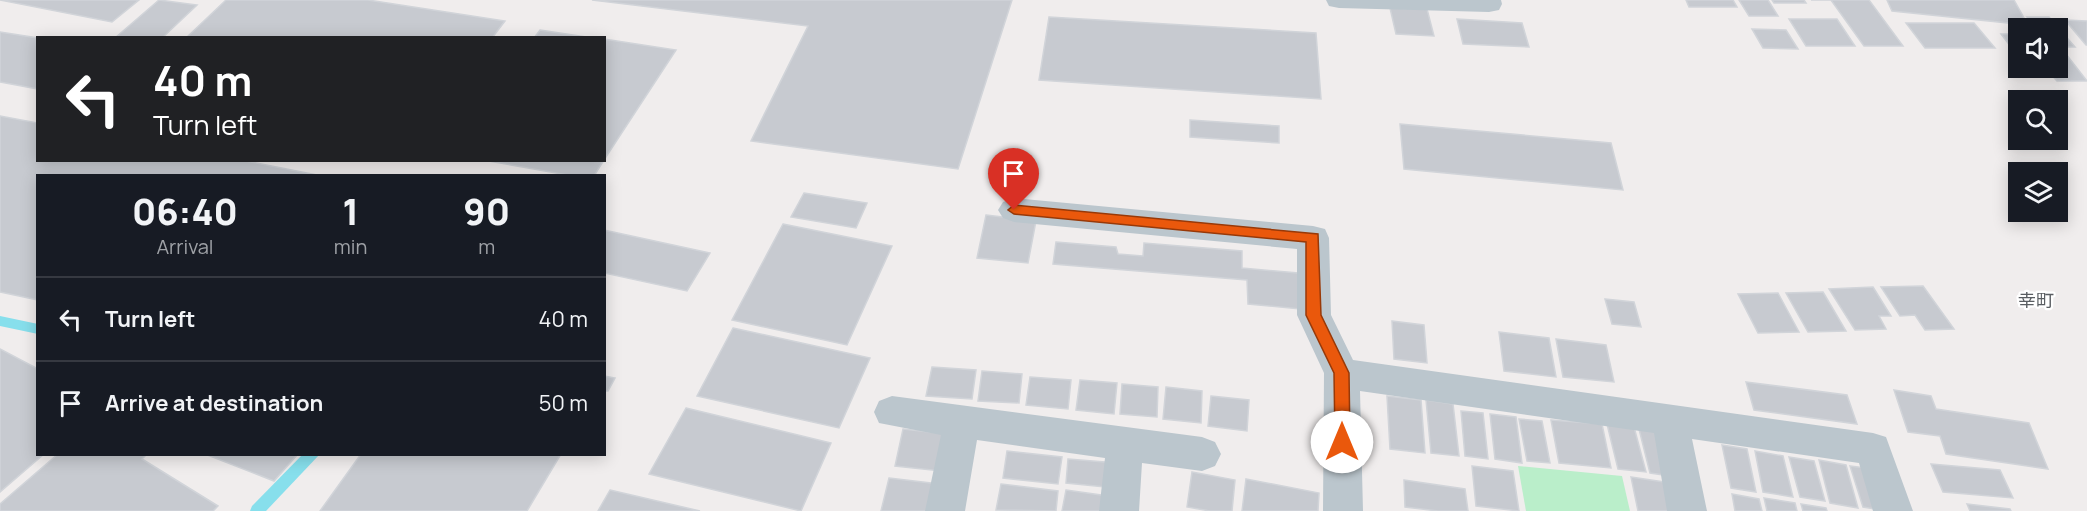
<!DOCTYPE html>
<html lang="en">
<head>
<meta charset="utf-8">
<style>
	:root { --surface:#171b24; --page:#242831; --text:#f1f3f6; --muted:#9ea1a6; --line:#363941 }
	body { margin:0; font-family:Manrope,"Noto Sans JP",sans-serif; background:var(--page); color:var(--text); height:100vh; display:flex; flex-direction:column; font-size:22px; white-space:nowrap }
	* { box-sizing:border-box; margin:0 }
	p { font-size:20px; color:var(--muted) }
	.icon { flex:none; width:33px; height:33px; fill:none; stroke:currentColor; stroke-width:2; stroke-linecap:round; stroke-linejoin:round }
	.map { position:relative; flex:1; overflow:hidden }
	.sheet { position:absolute; left:36px; top:174px; width:570px; height:282px; display:flex; flex-direction:column; background:var(--surface); border-radius:0px; box-shadow:0 3px 15px #0003 }
	.sheet>* { flex:none }
	.banner { position:absolute; left:36px; top:36px; width:570px; height:126px; border-radius:0px; box-shadow:0 3px 15px #0003; background:#202124; color:#fff; overflow:hidden }
	.controls { position:absolute; left:2008px; top:18px; display:grid; gap:12px }
	.controls a { display:grid; place-items:center; width:60px; height:60px; border-radius:0px; background:var(--surface); box-shadow:0 3px 15px #0003; font-size:30px }
	.pin { position:absolute; display:grid; place-items:center; width:51px; height:51px; color:#fff; margin:-62px -26px; border-radius:50% 50% 50% 0; rotate:-45deg; box-shadow:0 0 6px #0007 }
	.pin .icon { rotate:45deg }
	.me { position:absolute; width:66px; margin:-33px; rotate:0deg; stroke-linejoin:round; filter:drop-shadow(0 0 4px #0008) }
	.turn { display:flex; align-items:center; gap:21px; height:126px; padding:0 18px; font-size:27px }
	.turn .icon { width:78px; height:78px; stroke-width:2.5 }
	.turn b { display:block; font-size:42px; line-height:51px }
	.eta { display:flex; justify-content:space-evenly; align-items:center; height:102px; text-align:center }
	.eta b { font-size:36px; font-weight:800; line-height:42px }
	ul { padding:0; list-style:none }
	li { display:flex; align-items:center; gap:18px; height:84px; padding:0 18px; border-top:2px solid var(--line) }
	li div { flex:1 }
	li b { display:block; font-size:22px }
	li em { font-style:normal }
	.map>svg:first-child { display:block }
</style>
</head>
<body>
<div class="map">
<svg width="2087" height="511" viewBox="0 0 2087 511">
	<rect width="100%" height="100%" fill="#f0eded"/>
	<path fill="#baeeca" d="M1518 466 1622 476 1630 511H1526Z"/>
	<g fill="none" stroke-linecap="round" stroke-linejoin="round">
		<g fill="#87dfec" fill-rule="evenodd">
			<path d="M0 316 38 324V334L0 326Z"/>
			<path d="M303 454H320L266 511H250L252 506Z"/>
		</g>
	</g>
	<g fill="#c7cad0" stroke="#d1d4d9" stroke-width="1.5">
		<path d="M0 0H139L112 22Z"/>
		<path d="M159 0 197 5 162 38H115Z"/>
		<path d="M226 0H368L505 21 492 38H186Z"/>
		<path d="M592 0H1012L958 169 751 141 808 26Z"/>
		<path d="M1686 0H1733L1737 7H1689Z"/>
		<path d="M1739 0H1768L1778 16H1749Z"/>
		<path d="M1772 0H1804L1806 3H1774Z"/>
		<path d="M1811 0H1869L1903 46H1864L1831 0Z"/>
		<path d="M1887 0H2014L2028 25 1892 11Z"/>
		<path d="M1390 8 1427 9 1434 36 1396 34Z"/>
		<path d="M1049 17 1316 33 1321 99 1039 80Z"/>
		<path d="M2027 17H2049L2075 47H2058V28H2037Z"/>
		<path d="M1457 19 1522 23 1529 47 1463 44Z"/>
		<path d="M1789 19H1837L1855 46H1806Z"/>
		<path d="M2065 20 2087 21V45H2086Z"/>
		<path d="M1906 23H1974L1995 48H1925Z"/>
		<path d="M1752 29 1786 30 1798 49 1763 48Z"/>
		<path d="M540 30 593 38H534Z"/>
		<path d="M0 32 38 38V89L0 82Z"/>
		<path d="M2001 34H2019V47H2011Z"/>
		<path d="M604 39 676 50 604 160Z"/>
		<path d="M2058 54H2066L2087 81H2057L2045 68H2058Z"/>
		<path d="M0 116 38 123V160H241L322 176H38V300L0 292Z"/>
		<path d="M1190 120 1279 126V143L1190 137Z"/>
		<path d="M1400 124 1611 143 1623 190 1404 169Z"/>
		<path d="M483 160H604L594 176H573Z"/>
		<path d="M804 193 867 203 856 228 791 217Z"/>
		<path d="M986 215 1036 221 1028 263 977 258Z"/>
		<path d="M783 224 892 246 847 345 732 320Z"/>
		<path d="M604 230 710 253 687 291 604 273Z"/>
		<path d="M1056 242 1116 247 1118 254 1143 256 1144 243 1242 251V268L1298 273 1300 309 1248 304 1247 280 1053 264Z"/>
		<path d="M1923 286 1954 329 1925 330 1915 315 1900 316 1881 287Z"/>
		<path d="M1873 287 1891 316H1879L1886 329 1855 330 1829 289Z"/>
		<path d="M1823 292 1846 331 1808 332 1786 293Z"/>
		<path d="M1778 293 1799 332 1758 333 1738 294Z"/>
		<path d="M1605 299 1634 302 1641 327 1612 324Z"/>
		<path d="M1392 321 1424 325 1427 363 1394 359Z"/>
		<path d="M733 328 870 358 839 428 697 396Z"/>
		<path d="M1499 332 1549 338 1556 377 1504 371Z"/>
		<path d="M1556 339 1606 345 1614 382 1563 377Z"/>
		<path d="M0 349 38 369V454H44L0 492Z"/>
		<path d="M932 367 976 370 972 399 926 396Z"/>
		<path d="M982 371 1022 374 1019 403 978 401Z"/>
		<path d="M604 376 615 378 608 391H604Z"/>
		<path d="M1030 377 1071 380 1068 409 1026 405Z"/>
		<path d="M1080 380 1117 383 1114 414 1076 410Z"/>
		<path d="M1746 382 1847 395 1857 424 1754 410Z"/>
		<path d="M1122 384 1158 387 1157 417 1120 414Z"/>
		<path d="M1166 387 1202 391 1201 423 1163 419Z"/>
		<path d="M1894 390 1931 396 1936 409 2029 423 2048 469 1946 454 1940 436 1908 432Z"/>
		<path d="M1211 396 1249 400 1247 431 1208 426Z"/>
		<path d="M1387 396 1421 400 1425 453 1390 449Z"/>
		<path d="M1426 400 1453 404 1459 456 1431 453Z"/>
		<path d="M686 408 831 443 801 511 649 474Z"/>
		<path d="M1461 411 1483 413 1488 459 1465 456Z"/>
		<path d="M1490 414 1516 417 1522 463 1495 459Z"/>
		<path d="M1519 419 1542 421 1550 463 1527 461Z"/>
		<path d="M1551 420 1602 424 1611 468 1559 463Z"/>
		<path d="M1607 424 1634 427 1646 472 1618 469Z"/>
		<path d="M903 429 948 434 941 471 895 466Z"/>
		<path d="M1639 429 1659 431 1671 476 1650 473Z"/>
		<path d="M1722 445 1747 449 1756 492 1731 488Z"/>
		<path d="M1007 451 1062 457 1058 484 1003 478Z"/>
		<path d="M1755 451 1783 456 1793 497 1763 492Z"/>
		<path d="M58 454H147L142 459 218 506 213 511H0V504Z"/>
		<path d="M205 454H298L274 481Z"/>
		<path d="M361 454H561L527 511H320Z"/>
		<path d="M1789 457 1814 461 1825 501 1800 497Z"/>
		<path d="M1068 459 1117 463 1115 488 1066 483Z"/>
		<path d="M1819 460 1846 465 1858 508 1830 503Z"/>
		<path d="M1931 464 2000 470 2013 498 1943 492Z"/>
		<path d="M1472 466 1513 471 1519 511 1476 506Z"/>
		<path d="M1850 466 1874 469 1887 511 1863 507Z"/>
		<path d="M1192 472 1235 480 1232 511H1210L1187 507Z"/>
		<path d="M1631 477 1664 482 1671 511H1638Z"/>
		<path d="M889 478 939 484 933 511H881Z"/>
		<path d="M1246 479 1319 493 1318 511H1242Z"/>
		<path d="M1404 480 1465 489 1468 511H1438L1405 507Z"/>
		<path d="M1001 484 1058 491 1056 511 996 510Z"/>
		<path d="M610 490 700 511H598Z"/>
		<path d="M1066 490 1115 497 1113 511H1062Z"/>
		<path d="M1732 494 1759 499 1762 511H1735Z"/>
		<path d="M1764 498 1795 503 1797 511H1767Z"/>
		<path d="M1801 504 1826 508 1827 511H1803Z"/>
		<path d="M1967 504 2010 509 2011 511H1970Z"/>
	</g>
	<g fill="none" stroke-linecap="round" stroke-linejoin="round">
		<g fill="#bbc6cd" fill-rule="evenodd">
			<path d="M1326 0H1501L1502 4 1499 10 1489 12 1339 8 1329 6Z"/>
			<path d="M1014 198 1313 226 1325 229 1329 238 1331 315 1353 360 1873 433 1886 437 1913 511H1873L1859 463 1692 439 1707 511H1667L1654 433 1360 391 1363 511H1323L1324 373 1297 315V249L1014 222 1003 218 998 210 1003 202Z"/>
			<path d="M892 396 1202 437 1215 442 1221 454 1215 466 1202 471 1142 463 1139 511H1099L1105 458 977 440 965 511H925L941 435 879 423 874 412 879 401Z"/>
		</g>
	</g>
	<path fill="#ea580c" stroke="#983908" stroke-width="1.5" d="M1014 205 1318 234 1321 315 1349 373 1350 442 1348 447H1337L1335 442 1334 373 1306 315V242L1014 214 1008 210Z"/>
	<g text-anchor="middle" dominant-baseline="central" stroke-width="4.5" stroke-linejoin="round" paint-order="stroke">
		<g font-size="18" fill="#5a5e62" stroke="#fff">
			<text x="2036" y="300">幸町</text>
		</g>
	</g>
</svg>
<div class="controls">
<a><svg class="icon" aria-label="sound" viewBox="0 0 24 24"><path d="M4 9h4l5-4v14l-5-4H4zM17 9q2 3 0 6"/></svg></a>
<a><svg class="icon" aria-label="search" viewBox="0 0 24 24"><circle cx="10" cy="10" r="6"/><path d="M15 15l6 6"/></svg></a>
<a><svg class="icon" aria-label="layers" viewBox="0 0 24 24"><path d="M12 4l9 5-9 5-9-5zM3 14l9 5 9-5"/></svg></a>
</div>
<div class="pin" style="left:1014px;top:210px;background:#d93025"><svg class="icon" aria-label="arrive" viewBox="0 0 24 24"><path d="M6 21V4h12l-3 4 3 4H6"/></svg></div>
<svg class="me" style="left:1342px;top:442px" viewBox="-20 -20 40 40"><circle r="19" fill="#fff"/><path d="M0-13L10 11 0 6-10 11z" fill="#ea580c"/></svg>
<div class="banner">
<div class="turn"><svg class="icon" aria-label="left" viewBox="0 0 24 24"><path d="M17 20v-9H6M10 6l-5 5 5 5"/></svg><div><b>40 m</b>Turn left</div></div>
</div>
<section class="sheet">
<div class="eta">
<div><b>06:40</b><p>Arrival</p></div>
<div><b>1</b><p>min</p></div>
<div><b>90</b><p>m</p></div>
</div>
<ul>
<li><svg class="icon" aria-label="left" viewBox="0 0 24 24"><path d="M17 20v-9H6M10 6l-5 5 5 5"/></svg><div><b>Turn left</b></div><em>40 m</em></li>
<li><svg class="icon" aria-label="arrive" viewBox="0 0 24 24"><path d="M6 21V4h12l-3 4 3 4H6"/></svg><div><b>Arrive at destination</b></div><em>50 m</em></li>
</ul>
</section>
</div>
</body>
</html>
